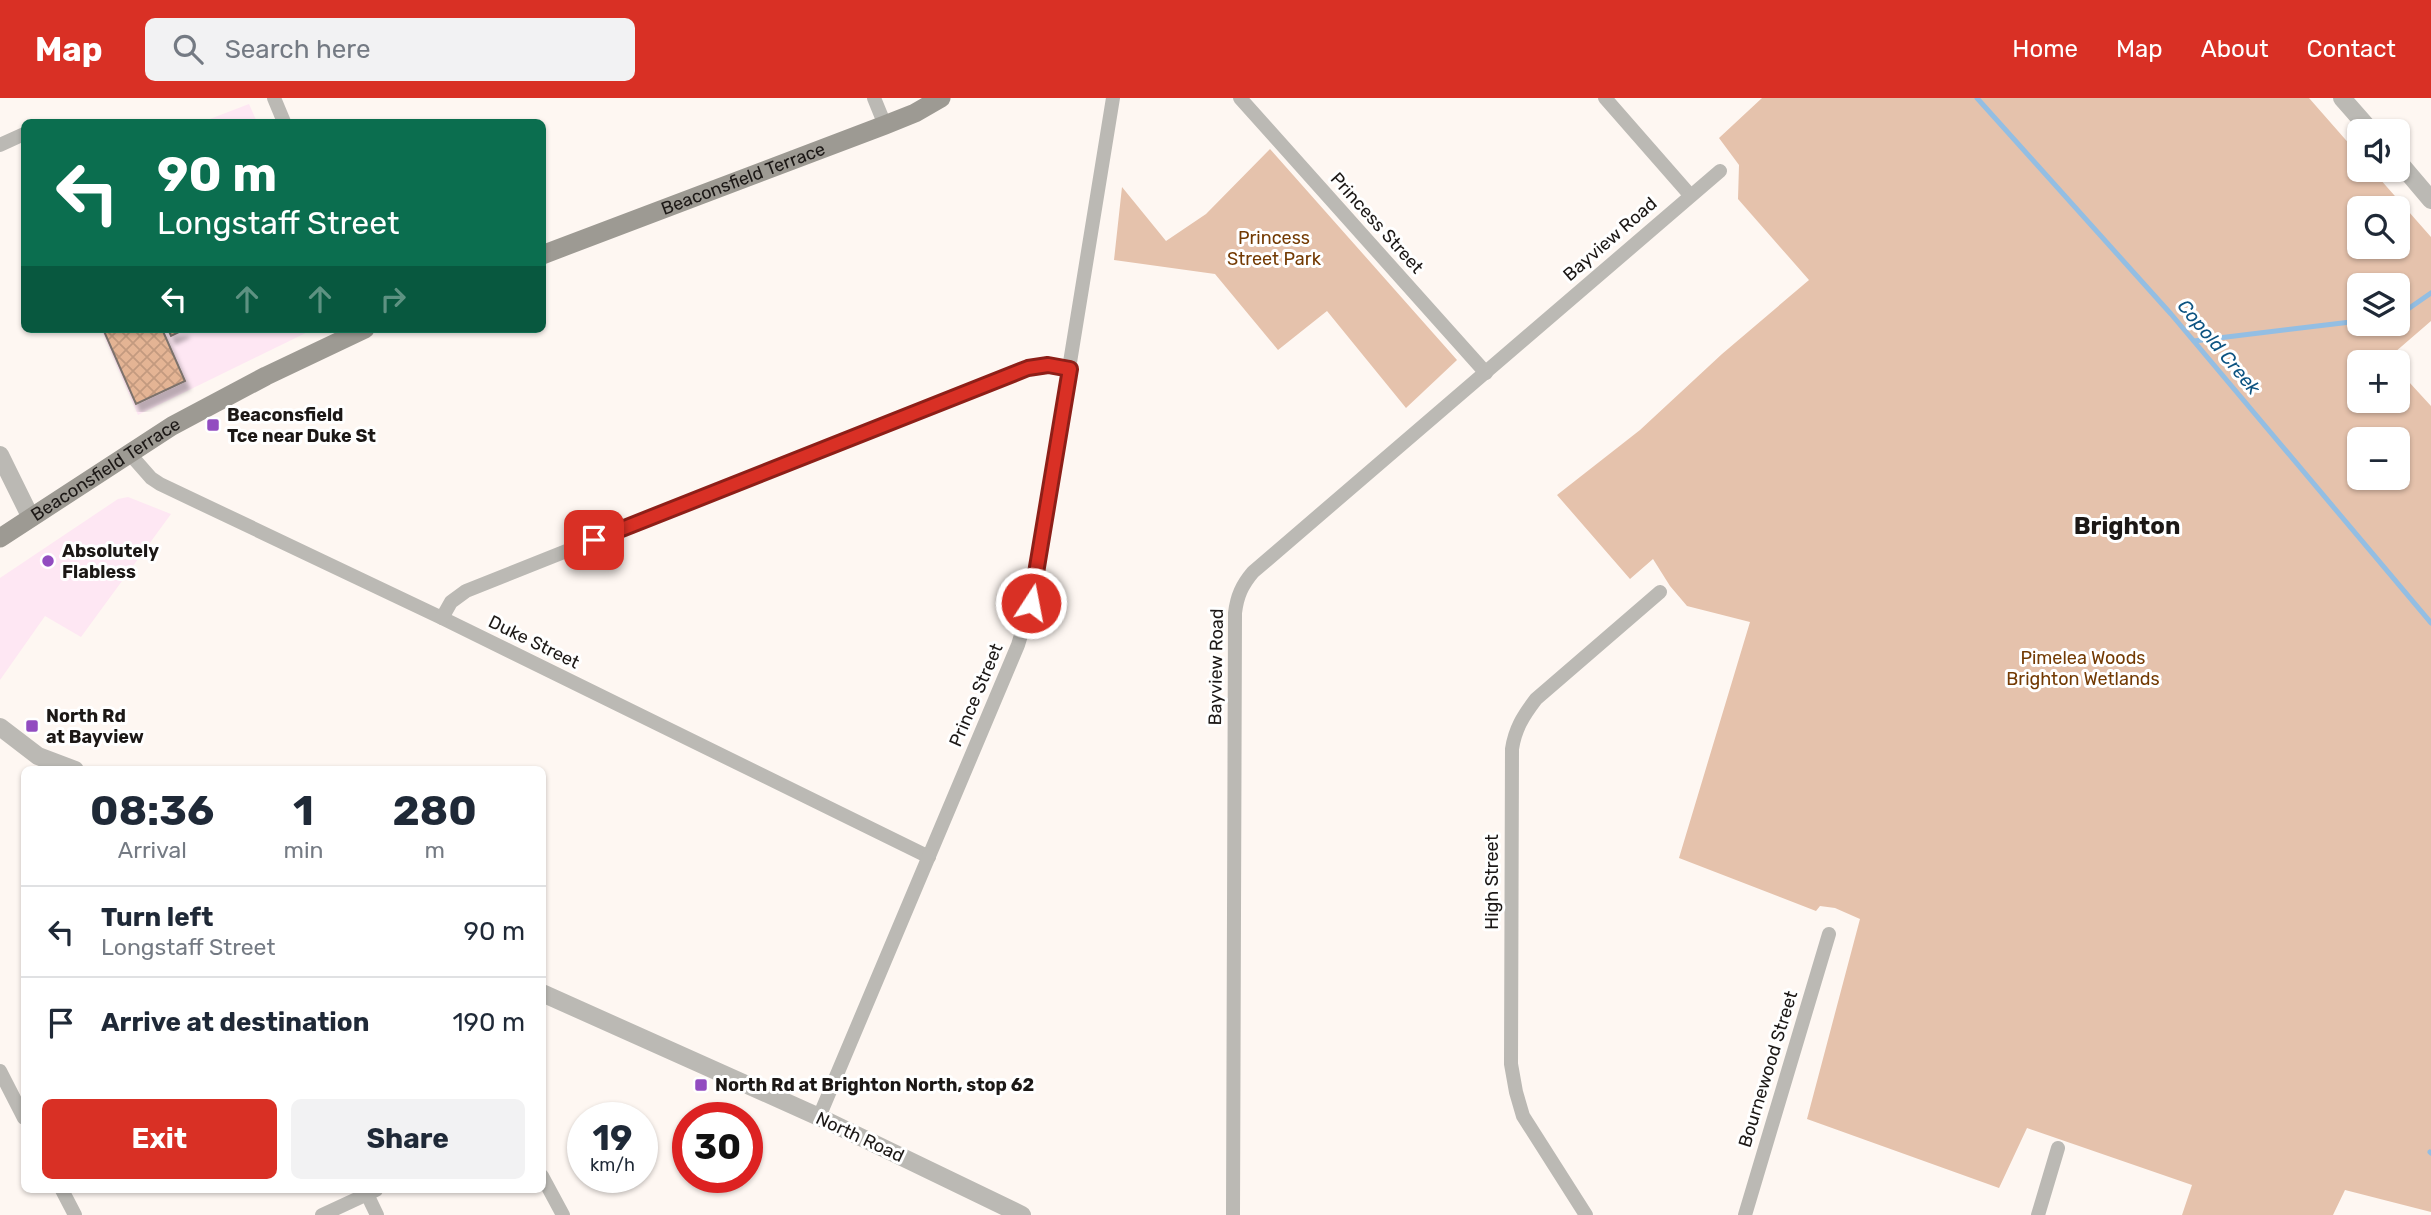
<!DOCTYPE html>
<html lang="en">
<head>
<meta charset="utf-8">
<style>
	:root { --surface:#fff; --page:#f2f2f3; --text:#1f2937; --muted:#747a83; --line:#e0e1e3; --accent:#d93025 }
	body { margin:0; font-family:Rubik,sans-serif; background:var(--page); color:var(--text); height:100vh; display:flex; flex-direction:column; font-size:26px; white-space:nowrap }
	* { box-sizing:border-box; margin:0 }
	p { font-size:23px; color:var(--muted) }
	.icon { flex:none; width:38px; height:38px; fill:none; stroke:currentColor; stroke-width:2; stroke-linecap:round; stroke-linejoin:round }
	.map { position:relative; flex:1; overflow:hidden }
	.panel { position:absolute; left:21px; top:668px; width:525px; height:427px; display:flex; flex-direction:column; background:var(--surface); border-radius:10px; box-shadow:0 2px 5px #0004 }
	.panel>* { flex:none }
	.top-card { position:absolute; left:21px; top:21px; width:525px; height:214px; border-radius:10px; box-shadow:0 2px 5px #0004; background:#0b6e4f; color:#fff; overflow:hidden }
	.tools { position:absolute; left:2347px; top:21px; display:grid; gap:14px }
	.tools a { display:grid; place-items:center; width:63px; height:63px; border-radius:10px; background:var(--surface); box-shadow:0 2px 5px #0004; font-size:35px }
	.speed { position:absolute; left:567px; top:1004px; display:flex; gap:14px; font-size:35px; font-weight:700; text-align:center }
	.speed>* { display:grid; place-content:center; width:91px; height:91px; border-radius:50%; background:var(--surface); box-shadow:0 2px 5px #0004; line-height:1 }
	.speed small { font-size:18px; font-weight:400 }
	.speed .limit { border:10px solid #d22; background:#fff; color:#111 }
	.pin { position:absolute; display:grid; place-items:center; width:60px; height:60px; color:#fff; margin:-30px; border-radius:14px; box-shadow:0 4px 10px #0006 }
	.me { position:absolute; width:77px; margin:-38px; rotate:11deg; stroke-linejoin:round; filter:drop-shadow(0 0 5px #0008) }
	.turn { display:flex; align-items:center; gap:24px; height:147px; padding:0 21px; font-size:32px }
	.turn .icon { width:91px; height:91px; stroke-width:2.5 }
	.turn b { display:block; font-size:49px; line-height:60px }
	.lanes { display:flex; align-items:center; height:66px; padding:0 21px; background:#0003; justify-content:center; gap:35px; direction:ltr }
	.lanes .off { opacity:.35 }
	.eta { display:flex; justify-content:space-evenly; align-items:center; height:119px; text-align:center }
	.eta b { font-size:42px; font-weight:700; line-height:49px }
	.action { display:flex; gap:14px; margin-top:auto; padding:14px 21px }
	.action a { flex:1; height:80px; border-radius:10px; background:var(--accent); color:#fff; font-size:28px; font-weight:700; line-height:80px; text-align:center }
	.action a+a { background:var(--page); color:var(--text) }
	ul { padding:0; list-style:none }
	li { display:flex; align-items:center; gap:21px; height:91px; padding:0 21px; border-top:2px solid var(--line) }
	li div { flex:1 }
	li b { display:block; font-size:26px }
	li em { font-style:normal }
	header { display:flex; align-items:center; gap:42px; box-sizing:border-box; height:98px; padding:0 35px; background:var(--accent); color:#fff }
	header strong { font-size:33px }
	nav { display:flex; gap:38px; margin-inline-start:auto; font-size:24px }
	.search { width:490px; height:63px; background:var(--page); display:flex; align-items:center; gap:18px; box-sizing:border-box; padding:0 24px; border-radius:10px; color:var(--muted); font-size:26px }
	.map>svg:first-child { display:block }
</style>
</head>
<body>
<header>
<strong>Map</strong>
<div class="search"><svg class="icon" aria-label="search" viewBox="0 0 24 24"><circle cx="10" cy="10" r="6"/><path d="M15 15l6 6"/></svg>Search here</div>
<nav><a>Home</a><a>Map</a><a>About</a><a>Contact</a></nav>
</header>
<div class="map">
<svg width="2431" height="1117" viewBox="0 0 2431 1117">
	<defs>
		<pattern id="building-cross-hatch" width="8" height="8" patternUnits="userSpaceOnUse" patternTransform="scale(1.75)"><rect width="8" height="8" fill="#e4b494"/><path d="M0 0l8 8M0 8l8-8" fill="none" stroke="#c39a7f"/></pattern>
		<filter id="shadow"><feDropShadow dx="4.5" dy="8" stdDeviation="2" flood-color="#0004"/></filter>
	</defs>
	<rect width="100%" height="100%" fill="#fef7f2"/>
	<g fill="#fee7f3">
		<path d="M249 6 257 24H202Z"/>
		<path d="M101 231H314L138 317Z"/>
		<path d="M128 399 171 416 81 539 45 518 0 582V480L118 401Z"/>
	</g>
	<g fill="#e5c2ac" fill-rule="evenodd">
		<path d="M1762 0H2309L2359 57V72H2372L2431 139V223L2387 261 2390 264H2359V303H2398V272L2431 308V1114L2345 1092 2333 1117H2182L2192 1087 2027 1030 1999 1090 1807 1021 1860 821 1835 810 1820 808 1816 813 1679 760 1750 524 1687 508 1670 488 1653 461 1630 481 1557 397 1640 332 1722 256 1809 182 1738 101 1739 67 1719 40ZM2359 110H2398V149H2359ZM2359 187H2398V226H2359ZM2359 341H2398V380H2359Z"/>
		<path d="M1270 51 1457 262 1406 310 1327 213 1278 252 1215 176 1114 162 1122 89 1166 143 1206 116Z"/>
	</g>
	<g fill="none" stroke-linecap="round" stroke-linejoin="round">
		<g stroke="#93bee3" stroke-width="5">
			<path d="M1977 0 2171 216 2431 525"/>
			<path d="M2398 218 2431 195"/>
			<path d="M2194 243 2359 223"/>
			<path d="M2430 1054 2431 1055"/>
		</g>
	</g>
	<g fill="url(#building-cross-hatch)" stroke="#7c726c" stroke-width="2" filter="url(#shadow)">
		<path d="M103 231H162L185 283 136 306Z"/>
		<path d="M168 231H185L171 238Z"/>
	</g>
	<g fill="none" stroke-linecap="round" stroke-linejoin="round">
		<g stroke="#bbb9b4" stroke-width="14">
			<path d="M274 0 284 24"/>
			<path d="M874 0 885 27"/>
			<path d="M1240 0 1486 275"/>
			<path d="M1605 0 1690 97"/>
			<path d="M0 47 24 36"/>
			<path d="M129 355 151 380 160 386 442 520 929 759"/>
			<path d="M442 520 451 504 466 493 1028 269 1048 267 1070 271"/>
			<path d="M0 973 24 1020"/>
			<path d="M819 1019 1018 547 1031 504 1113 0"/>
			<path d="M542 1078 563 1117"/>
			<path d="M62 1092 75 1117"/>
			<path d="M365 1092 377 1117"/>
			<path d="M322 1117 376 1092"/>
			<path d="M1233 1117 1235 515C1237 498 1242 487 1253 474L1720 73"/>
			<path d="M1586 1117 1523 1018 1516 994 1511 966 1512 651C1515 631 1523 618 1536 601L1660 494"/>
			<path d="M1745 1117 1829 836"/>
			<path d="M2038 1117 2058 1050"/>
		</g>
		<g stroke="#bbb9b4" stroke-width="18">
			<path d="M2342 0 2371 33"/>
			<path d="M2398 63 2431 102"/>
			<path d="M0 357 31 420"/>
			<path d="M0 629 38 658 75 672"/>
			<path d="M542 895 819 1019 1022 1117"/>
		</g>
		<g stroke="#9d9a93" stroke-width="19">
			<path id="s1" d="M542 157 885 27 915 15 941 0"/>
			<path id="s2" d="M0 440 172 328 266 278 365 231"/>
		</g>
	</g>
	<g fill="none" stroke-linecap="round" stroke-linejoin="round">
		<g stroke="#8d1f18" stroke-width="18">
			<path id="route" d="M594 442 1028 270 1048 267 1070 271 1031 505"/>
		</g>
		<use href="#route" stroke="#d93025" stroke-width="12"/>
	</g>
	<g fill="#924cc0" stroke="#fff" stroke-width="2.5">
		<rect x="206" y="320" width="14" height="14" rx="3.5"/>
		<circle cx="48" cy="463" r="7"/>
		<rect x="25" y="621" width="14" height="14" rx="3.5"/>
		<rect x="694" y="980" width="14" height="14" rx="3.5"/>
	</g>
	<g text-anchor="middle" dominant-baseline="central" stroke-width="6" stroke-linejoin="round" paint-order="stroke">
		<g font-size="18" fill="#1c1816" stroke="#fff">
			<text stroke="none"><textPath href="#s1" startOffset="215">Beaconsfield Terrace</textPath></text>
			<text transform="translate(1377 125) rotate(48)">Princess Street</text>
			<text transform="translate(1610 141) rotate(-41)">Bayview Road</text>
			<text stroke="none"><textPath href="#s2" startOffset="126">Beaconsfield Terrace</textPath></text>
			<text transform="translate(534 544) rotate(26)">Duke Street</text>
			<text transform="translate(1216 569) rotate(-89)">Bayview Road</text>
			<text transform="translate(976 597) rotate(-67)">Prince Street</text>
			<text transform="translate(1492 784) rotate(-90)">High Street</text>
			<text transform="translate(1768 971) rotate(-73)">Bournewood Street</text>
			<text transform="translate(860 1039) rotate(25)">North Road</text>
		</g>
		<g font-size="18" fill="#733a03" stroke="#fff">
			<text x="1274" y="140">Princess<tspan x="1274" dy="21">Street Park</tspan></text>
			<text x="2083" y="560">Pimelea Woods<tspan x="2083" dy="21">Brighton Wetlands</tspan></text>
		</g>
		<g font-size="18" font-weight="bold" fill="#1c1816" stroke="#fff" text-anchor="start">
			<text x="227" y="317">Beaconsfield<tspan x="227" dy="21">Tce near Duke St</tspan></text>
			<text x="62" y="453">Absolutely<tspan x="62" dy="21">Flabless</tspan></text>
			<text x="46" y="618">North Rd<tspan x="46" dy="21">at Bayview</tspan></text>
			<text x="715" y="987">North Rd at Brighton North, stop 62</text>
		</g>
		<g font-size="19" font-style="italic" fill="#0c5381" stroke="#fff">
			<text transform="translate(2219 249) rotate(50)">Copold Creek</text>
		</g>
		<g font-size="24" font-weight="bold" fill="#1c1816" stroke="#fff">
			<text x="2127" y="428">Brighton</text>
		</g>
	</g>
</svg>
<div class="tools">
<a><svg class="icon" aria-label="sound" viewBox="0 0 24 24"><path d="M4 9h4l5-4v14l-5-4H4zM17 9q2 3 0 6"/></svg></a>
<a><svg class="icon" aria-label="search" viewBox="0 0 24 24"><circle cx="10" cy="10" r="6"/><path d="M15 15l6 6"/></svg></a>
<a><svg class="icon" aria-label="layers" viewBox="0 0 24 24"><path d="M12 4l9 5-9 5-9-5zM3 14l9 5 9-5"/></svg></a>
<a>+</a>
<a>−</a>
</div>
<div class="speed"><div>19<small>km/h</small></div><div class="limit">30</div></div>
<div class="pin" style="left:594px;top:442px;background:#d93025"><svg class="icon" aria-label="arrive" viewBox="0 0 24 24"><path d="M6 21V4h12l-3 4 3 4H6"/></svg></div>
<svg class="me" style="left:1031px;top:505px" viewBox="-20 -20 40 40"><circle r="17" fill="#d93025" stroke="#fff" stroke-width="3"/><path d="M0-11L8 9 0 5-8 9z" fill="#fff"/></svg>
<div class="top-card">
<div class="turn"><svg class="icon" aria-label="left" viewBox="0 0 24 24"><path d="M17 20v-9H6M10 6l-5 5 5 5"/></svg><div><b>90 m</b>Longstaff Street</div></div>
<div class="lanes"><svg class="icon" aria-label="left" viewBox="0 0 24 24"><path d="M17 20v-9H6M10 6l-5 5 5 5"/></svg><svg class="icon off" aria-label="ahead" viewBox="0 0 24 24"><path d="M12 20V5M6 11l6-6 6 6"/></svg><svg class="icon off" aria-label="ahead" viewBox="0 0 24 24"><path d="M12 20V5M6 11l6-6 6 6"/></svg><svg class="icon off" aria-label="right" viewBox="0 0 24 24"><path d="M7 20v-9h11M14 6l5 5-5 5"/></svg></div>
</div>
<section class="panel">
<div class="eta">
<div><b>08:36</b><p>Arrival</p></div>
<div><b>1</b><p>min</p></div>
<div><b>280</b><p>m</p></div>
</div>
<ul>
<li><svg class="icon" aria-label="left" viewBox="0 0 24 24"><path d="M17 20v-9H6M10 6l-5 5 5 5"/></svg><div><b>Turn left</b><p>Longstaff Street</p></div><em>90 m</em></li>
<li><svg class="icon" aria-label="arrive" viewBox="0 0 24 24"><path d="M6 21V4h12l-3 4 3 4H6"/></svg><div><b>Arrive at destination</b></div><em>190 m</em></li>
</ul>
<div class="action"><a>Exit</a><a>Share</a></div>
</section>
</div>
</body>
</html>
